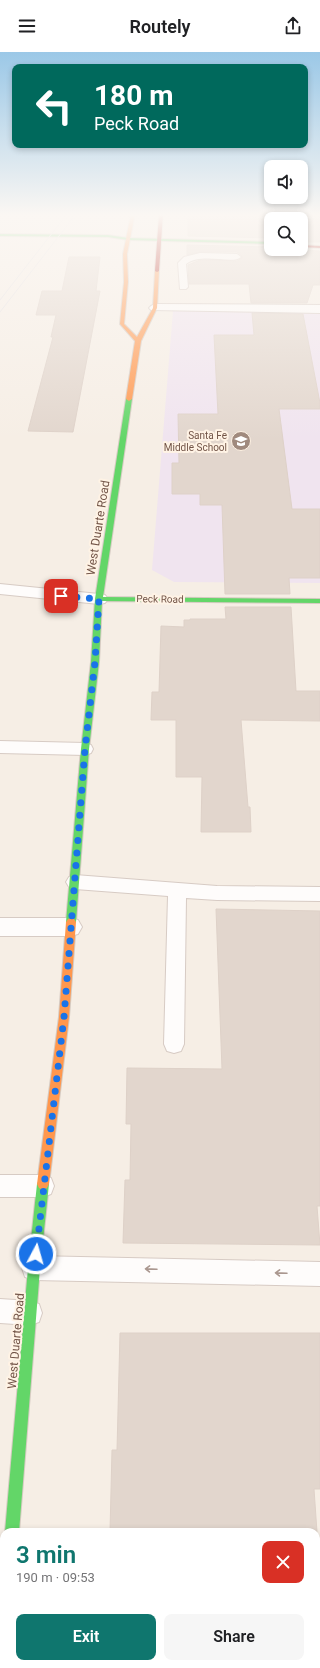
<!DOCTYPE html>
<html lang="en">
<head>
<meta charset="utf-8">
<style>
	:root { --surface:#fff; --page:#f6f6f6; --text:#202124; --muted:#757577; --accent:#0f766e }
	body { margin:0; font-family:Roboto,sans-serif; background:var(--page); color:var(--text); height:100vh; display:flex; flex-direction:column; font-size:15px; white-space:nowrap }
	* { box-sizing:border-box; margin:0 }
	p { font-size:13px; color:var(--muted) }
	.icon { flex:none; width:22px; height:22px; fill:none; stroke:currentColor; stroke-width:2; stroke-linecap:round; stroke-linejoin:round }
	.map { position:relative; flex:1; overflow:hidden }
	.drawer { position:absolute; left:0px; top:1476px; width:320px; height:140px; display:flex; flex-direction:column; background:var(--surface); border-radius:12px 12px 0 0; box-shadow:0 2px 6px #0003 }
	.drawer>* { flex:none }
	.top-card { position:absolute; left:12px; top:12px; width:296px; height:84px; border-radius:8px; box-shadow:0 2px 6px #0003; background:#00695c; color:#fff; overflow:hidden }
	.controls { position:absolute; left:264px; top:108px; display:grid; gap:8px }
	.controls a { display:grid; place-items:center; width:44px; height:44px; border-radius:8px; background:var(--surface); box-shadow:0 2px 6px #0003; font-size:20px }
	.pin { position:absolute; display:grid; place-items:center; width:34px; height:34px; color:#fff; margin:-17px; border-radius:8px; box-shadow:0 2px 6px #0006 }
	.me { position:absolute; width:44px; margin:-22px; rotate:6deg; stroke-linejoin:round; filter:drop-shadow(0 0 3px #0008) }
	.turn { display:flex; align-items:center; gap:14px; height:84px; padding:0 16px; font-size:18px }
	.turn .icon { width:52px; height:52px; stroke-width:2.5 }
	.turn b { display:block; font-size:28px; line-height:34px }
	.round { display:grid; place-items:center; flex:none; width:42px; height:42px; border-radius:8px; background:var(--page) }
	.summary { display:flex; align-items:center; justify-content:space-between; height:68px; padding:0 16px }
	h1 { font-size:24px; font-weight:600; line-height:30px; color:var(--accent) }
	.primary-button { display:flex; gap:8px; margin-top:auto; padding:8px 16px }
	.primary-button a { flex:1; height:46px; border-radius:8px; background:var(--accent); color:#fff; font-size:16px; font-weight:600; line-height:46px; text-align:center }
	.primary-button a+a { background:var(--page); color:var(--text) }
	header { display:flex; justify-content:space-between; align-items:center; height:52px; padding:0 16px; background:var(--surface); font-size:18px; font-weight:600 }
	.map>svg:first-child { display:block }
</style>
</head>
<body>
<header><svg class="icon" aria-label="menu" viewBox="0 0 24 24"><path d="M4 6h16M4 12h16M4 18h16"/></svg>Routely<svg class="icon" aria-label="share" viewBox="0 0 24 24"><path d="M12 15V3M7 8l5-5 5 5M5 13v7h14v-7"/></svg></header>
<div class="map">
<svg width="320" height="1616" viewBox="0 0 320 1616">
	<rect width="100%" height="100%" fill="#f6eee5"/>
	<path fill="#f0e4ef" d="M173 259 320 260V531L174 530 152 518Z"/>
	<g fill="#e2d6cd" stroke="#ded1c8">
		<path d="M188 162H320V190H301V167H271V186L188 184Z"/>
		<path d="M187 193 271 195V197H299L300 198 320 199V233H313L307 251H251L249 232H189L188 213 200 208 237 209 242 206V204L237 200H200L187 203Z"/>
		<path d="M69 205H100L96 239H100L73 380 28 379 53 285H51L56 263H36L42 239H62Z"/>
		<path d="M252 261 303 262 320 351V357H279L292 457H320V526H289L290 542H225L222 453H200V442H172V411H179L178 362H218L214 283H254Z"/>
		<path d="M225 555H291L296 639H320V669L241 668 248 755H250L251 780H201L202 725H176V668H151L152 640H159L161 574 184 575V568H190V567H226Z"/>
		<path d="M216 857 320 859V1154H317L320 1193 123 1191 125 1128H130L131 1072H126L127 1016 222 1017Z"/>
		<path d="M120 1281H320V1437H314L317 1480H110L112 1398H117Z"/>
	</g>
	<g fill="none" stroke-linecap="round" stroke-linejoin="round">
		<g stroke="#d7cbc4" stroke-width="2">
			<g id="lane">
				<path d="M200 201 237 202 241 205C233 213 202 200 186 212L188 235 186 237H180L178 211 184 205Z"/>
				<path d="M0 689 85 691 91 693 93 697 91 701 85 703 0 701Z"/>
				<path d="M75 823 217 834 320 835V849L217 848 186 846 184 992 181 999 174 1001 167 999 164 992 168 844 75 837 69 835 66 830 69 825Z"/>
				<path d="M0 1123H43L51 1126 54 1134 51 1142 43 1145H0Z"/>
				<path d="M34 1204 320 1210V1234L34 1228 25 1225 22 1216 25 1207Z"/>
				<path d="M0 1247 30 1249 39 1252 42 1261 39 1270 30 1273 0 1271Z"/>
				<path d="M320 1552V1582L316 1584V1554Z"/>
			</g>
		</g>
		<g stroke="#d7cbc4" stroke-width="2">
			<g id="street">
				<path d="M155 252 320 253V261L151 258 149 256 151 254Z"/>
				<path d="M0 532 99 542 105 543 108 547 105 551 99 552 0 542Z"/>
				<path d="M0 866H70L78 868 82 875 78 882 70 884H0Z"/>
			</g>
		</g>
		<g stroke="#d6cbc2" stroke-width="2">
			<g id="fast">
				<path d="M0 182 108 183 128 186 271 190V192L128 188 108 185 0 184Z"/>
				<path d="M129 345 132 347 103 545 320 547V551L102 549 99 610 89 697 76 870 74 873H68L66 870 81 697 91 610 95 547 126 347Z"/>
				<path d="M43 1126 47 1128 49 1132 40 1216 19 1480H5L28 1216 37 1132 39 1128Z"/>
			</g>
		</g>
		<g stroke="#d6cbc2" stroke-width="2">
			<g id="slow">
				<path d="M131 162H135L127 202 128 230 124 272 137 285 153 256 155 219 157 218 159 219 157 256 141 289 132 347 129 349 126 347 135 289 120 272 124 230 123 202Z"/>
				<path d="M71 866 74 867 76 870 69 965 49 1132 47 1136 43 1138 39 1136 37 1132 59 965 66 870 68 867Z"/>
			</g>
		</g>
		<g stroke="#d6cbc2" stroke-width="2">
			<g id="jam">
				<path d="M159 162H163L159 219 157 220 155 219Z"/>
				<path d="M301 193 320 194V196L301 195Z"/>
				<path d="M4 1567V1612H8V1616H0V1568Z"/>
			</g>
		</g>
		<use href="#lane" fill="#fefcfb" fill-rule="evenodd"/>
		<use href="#street" fill="#fefcfb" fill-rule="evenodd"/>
		<use href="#fast" fill="#63d668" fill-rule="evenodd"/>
		<use href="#slow" fill="#ff974d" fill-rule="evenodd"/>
		<use href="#jam" fill="#b3261e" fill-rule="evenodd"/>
		<g stroke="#e3e0e2" stroke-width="1">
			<path d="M0 248 67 162"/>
			<path d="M0 260 76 162"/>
		</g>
	</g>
	<defs><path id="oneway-shaft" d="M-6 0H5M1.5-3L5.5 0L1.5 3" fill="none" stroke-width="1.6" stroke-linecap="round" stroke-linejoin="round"/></defs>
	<g stroke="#aa978f">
		<use href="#oneway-shaft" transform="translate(151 1217) rotate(-178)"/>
		<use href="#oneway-shaft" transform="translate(281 1221) rotate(-178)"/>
	</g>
	<linearGradient id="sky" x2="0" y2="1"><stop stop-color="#9bc8e7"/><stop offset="0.42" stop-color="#fbf7f3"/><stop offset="1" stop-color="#fbf7f3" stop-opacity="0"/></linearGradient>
	<rect width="320" height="388" fill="url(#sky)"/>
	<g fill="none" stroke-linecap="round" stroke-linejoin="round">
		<path stroke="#1a73e8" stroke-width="7" stroke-dasharray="0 12.6" d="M36 1202 64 965 85 697 95 610 99 547 61 544"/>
	</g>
	<defs>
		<g id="school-disc" transform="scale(1)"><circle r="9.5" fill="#a08a7e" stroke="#fff3e5"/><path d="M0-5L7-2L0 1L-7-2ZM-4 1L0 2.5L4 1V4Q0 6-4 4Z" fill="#fff"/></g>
	</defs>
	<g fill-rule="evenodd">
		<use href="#school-disc" x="241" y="389"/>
	</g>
	<g text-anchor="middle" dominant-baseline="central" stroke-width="4" stroke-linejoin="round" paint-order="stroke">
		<g font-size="10" fill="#725447" stroke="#fff3e5" text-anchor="end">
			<text x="227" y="383">Santa Fe<tspan x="227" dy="12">Middle School</tspan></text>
		</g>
		<g font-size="10" fill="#725447" stroke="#fff3e5">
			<text transform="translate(160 547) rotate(1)">Peck Road</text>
		</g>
		<g font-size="12" fill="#725447" stroke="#fff3e5">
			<text transform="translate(98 476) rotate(-81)">West Duarte Road</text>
			<text transform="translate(16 1289) rotate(-85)">West Duarte Road</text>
		</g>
	</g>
</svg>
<div class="controls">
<a><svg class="icon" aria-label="sound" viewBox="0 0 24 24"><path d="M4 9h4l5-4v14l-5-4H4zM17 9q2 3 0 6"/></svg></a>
<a><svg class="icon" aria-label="search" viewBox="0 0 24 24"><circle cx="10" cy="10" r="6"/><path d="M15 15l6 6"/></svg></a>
</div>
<div class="pin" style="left:61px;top:544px;background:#d93025"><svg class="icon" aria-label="arrive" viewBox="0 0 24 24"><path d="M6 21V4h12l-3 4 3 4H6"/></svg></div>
<svg class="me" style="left:36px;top:1202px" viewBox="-20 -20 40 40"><circle r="17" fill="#1a73e8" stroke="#fff" stroke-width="3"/><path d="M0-11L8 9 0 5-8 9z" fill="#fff"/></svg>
<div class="top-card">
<div class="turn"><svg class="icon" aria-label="left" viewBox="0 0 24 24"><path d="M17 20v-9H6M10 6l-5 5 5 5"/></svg><div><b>180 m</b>Peck Road</div></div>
</div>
<section class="drawer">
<div class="summary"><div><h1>3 min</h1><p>190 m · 09:53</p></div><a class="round" style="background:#d93025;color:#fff"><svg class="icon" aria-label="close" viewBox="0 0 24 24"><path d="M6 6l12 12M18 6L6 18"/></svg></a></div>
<div class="primary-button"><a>Exit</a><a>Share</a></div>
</section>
</div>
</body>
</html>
